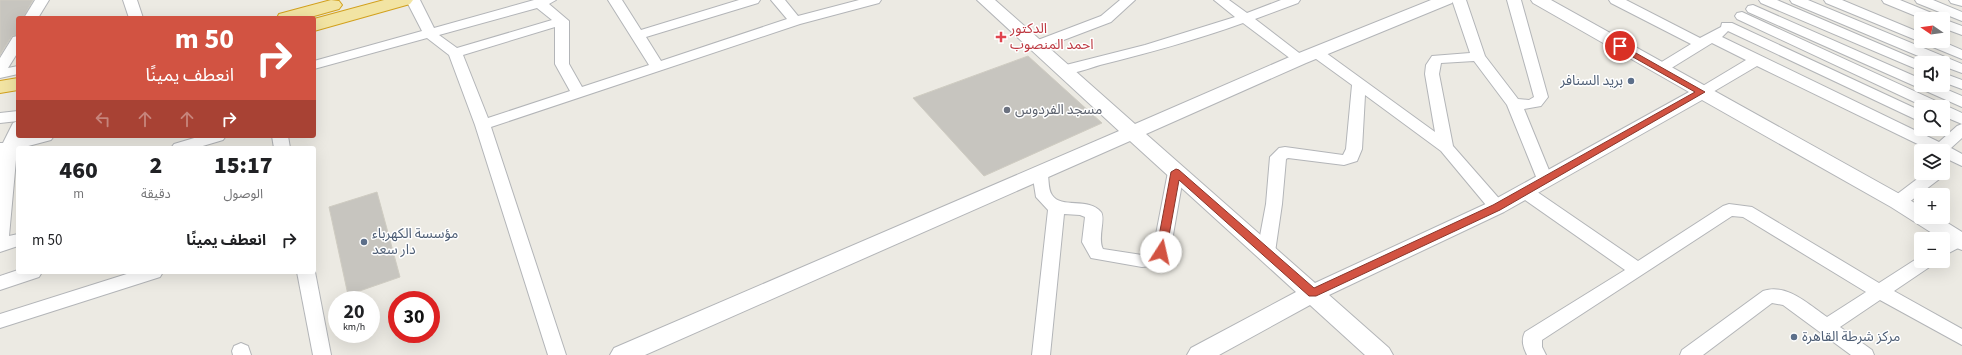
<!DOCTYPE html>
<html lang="ar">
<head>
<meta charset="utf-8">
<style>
	:root { --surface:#fff; --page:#f6f6f6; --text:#202124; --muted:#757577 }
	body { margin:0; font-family:"Source Sans 3","Noto Sans Arabic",sans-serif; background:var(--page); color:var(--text); direction:rtl; height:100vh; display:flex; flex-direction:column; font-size:15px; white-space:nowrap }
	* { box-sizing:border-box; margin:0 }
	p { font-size:13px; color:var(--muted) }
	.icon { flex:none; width:22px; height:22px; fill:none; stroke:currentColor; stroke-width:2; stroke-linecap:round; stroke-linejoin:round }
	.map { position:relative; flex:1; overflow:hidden; direction:ltr }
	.side { position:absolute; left:16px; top:146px; width:300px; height:128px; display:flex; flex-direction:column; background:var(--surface); border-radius:4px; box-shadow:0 4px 16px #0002; direction:rtl }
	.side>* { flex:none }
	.top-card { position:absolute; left:16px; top:16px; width:300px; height:122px; border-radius:4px; box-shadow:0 4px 16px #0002; direction:rtl; background:#d25342; color:#fff; overflow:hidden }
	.needle { width:26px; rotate:283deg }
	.buttons { position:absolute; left:1914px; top:12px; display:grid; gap:8px }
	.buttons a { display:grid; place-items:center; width:36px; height:36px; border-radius:4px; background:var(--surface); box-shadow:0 4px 16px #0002; font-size:20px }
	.speed { position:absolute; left:328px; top:291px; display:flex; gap:8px; font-size:20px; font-weight:700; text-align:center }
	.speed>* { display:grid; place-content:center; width:52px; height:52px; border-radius:50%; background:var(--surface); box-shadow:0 4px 16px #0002; line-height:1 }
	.speed small { font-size:10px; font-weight:400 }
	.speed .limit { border:6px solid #d22; background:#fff; color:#111 }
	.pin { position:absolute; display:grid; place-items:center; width:34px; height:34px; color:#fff; margin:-17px; border:2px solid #fff; border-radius:50%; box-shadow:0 1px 4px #0007 }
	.me { position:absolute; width:44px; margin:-22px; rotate:10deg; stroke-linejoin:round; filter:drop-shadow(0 0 3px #0008) }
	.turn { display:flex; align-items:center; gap:14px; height:84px; padding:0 16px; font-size:18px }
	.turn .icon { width:52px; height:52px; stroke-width:2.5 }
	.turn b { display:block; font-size:28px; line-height:34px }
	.lanes { display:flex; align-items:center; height:38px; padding:0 16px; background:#0003; justify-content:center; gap:20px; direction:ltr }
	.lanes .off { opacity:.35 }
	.eta { display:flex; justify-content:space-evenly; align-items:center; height:68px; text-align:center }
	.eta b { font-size:24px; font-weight:800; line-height:28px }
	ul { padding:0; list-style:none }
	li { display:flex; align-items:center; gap:12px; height:52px; padding:0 16px }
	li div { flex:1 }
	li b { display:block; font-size:15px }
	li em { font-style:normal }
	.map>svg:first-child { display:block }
</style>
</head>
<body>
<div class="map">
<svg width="1962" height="355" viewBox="0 0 1962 355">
	<rect width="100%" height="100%" fill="#eceae3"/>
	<g fill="#c7c5bf" stroke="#cfccc2">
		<path d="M0 0H33L23 18H18V35L12 36 0 55Z"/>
		<path d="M1028 56 1102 123 984 176 913 98Z"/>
		<path d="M377 192 400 277 348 295 329 207Z"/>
	</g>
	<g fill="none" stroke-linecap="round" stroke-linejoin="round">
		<g stroke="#b3b5b8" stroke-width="2">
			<g id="minor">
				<path d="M35 0H49L38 18H24Z"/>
				<path d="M123 0H137L143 18H129Z"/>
				<path d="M406 0H420L434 28 534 0H556L549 4 569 21V64L582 87 649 65 608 0H622L641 30 739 0H760L758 3 646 37 661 61 787 19 771 0H785L798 16 859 0H881L879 3 800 24 491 127 566 355H548L475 125 449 55 427 38 314 69V61L422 31ZM537 8 552 20 457 48 439 35ZM555 27V64L570 91 488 118 463 55Z"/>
				<path d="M1120 0H1135L1111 22 1040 49H1030L1028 46 1030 43 1101 16Z"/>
				<path d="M1214 0H1229L1247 13 1281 0H1300L1298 3 1255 19 1307 59 1305 62H1295L1243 23C1196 40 1148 53 1100 65 1087 69 1070 76 1058 73L1056 70 1058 67 1145 45 1235 17Z"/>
				<path d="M1452 0H1466L1485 56 1518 99 1529 100 1534 97 1507 0H1521L1548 97 1541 106 1524 109 1553 180 1551 184 1545 185 1539 184 1507 105 1474 61 1441 63 1439 74 1453 146 1503 203 1505 207 1503 211 1497 213 1491 211 1441 151 1365 95 1362 149 1357 161 1344 165 1288 158 1286 159 1282 204 1275 252 1272 256 1266 258 1260 256 1257 252 1266 204 1270 157 1279 148 1285 147 1343 155 1346 149 1352 85 1312 56 1310 53 1312 50H1322L1435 132 1425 74 1426 65 1432 56 1470 53Z"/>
				<path d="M1609 0H1626L1700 38 1721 27 1722 23H1732L1921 111V122L1728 31 1722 37 1939 142 1957 126 1962 124V138L1951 148 1962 154V166L1943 157V151H1932L1757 66 1706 96H1696L1694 93 1696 90 1746 60 1712 43 1665 72H1655L1653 69 1655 66 1691 44 1611 3Z"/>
				<path d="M1759 0H1777L1924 63H1921V71L1761 3Z"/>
				<path d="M1790 0H1808L1962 64V73L1943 66V63H1935L1792 3Z"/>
				<path d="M1824 0H1842L1921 33V41H1941L1962 50V59L1826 3Z"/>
				<path d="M1882 0H1900L1939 16 1941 19H1923L1884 3Z"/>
				<path d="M1915 0H1933L1962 12V21L1917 3Z"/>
				<path d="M1949 0H1962V6L1951 3Z"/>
				<path d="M1753 5 1921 79V85H1936L1962 96V107L1748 12 1746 9 1748 6Z"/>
				<path d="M1742 12 1962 113V124L1943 116V107H1925L1737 19 1735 16 1737 13Z"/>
				<path d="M1943 19 1962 26V35L1943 28Z"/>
				<path d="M18 36V52L8 68 18 66V74L0 78V58L13 37Z"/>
				<path d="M1943 73 1962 80V89L1943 82Z"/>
				<path d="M18 111V121L0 123V113Z"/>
				<path d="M18 121V136H21L20 138 27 136H54L51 140 17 149 9 236 18 234V246L0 252V143H3L13 123Z"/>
				<path d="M201 136H226L223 140 196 148H171L174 144Z"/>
				<path d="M272 136H288L290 148H274Z"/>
				<path d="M1040 167 1046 168C1050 176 1047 188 1052 195 1061 209 1089 197 1101 212 1106 219 1097 238 1103 249L1142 255 1148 254 1153 250 1168 172 1170 168 1176 167 1182 168 1184 172 1170 252 1159 265 1142 267 1091 258 1082 242 1085 217 1080 215 1064 214 1050 355H1032L1048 210 1036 197 1032 172 1034 168Z"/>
				<path d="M1943 171 1944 173 1942 177 1904 206 1898 208 1892 206 1890 202 1892 198 1925 173H1943Z"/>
				<path d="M1524 185 1530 187 1638 261 1723 206 1729 204 1752 207 1879 283 1921 256V261H1934L1931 266 1894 291 1962 329V345L1880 300 1840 327 1872 350 1874 355H1851L1783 305 1772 303 1703 355H1680L1682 350 1763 291C1787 283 1808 304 1827 317L1866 292 1743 217 1732 216 1542 340V347L1546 355H1527C1523 347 1521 340 1525 332L1625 270 1518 195 1516 191 1518 187Z"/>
				<path d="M1958 234 1962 235V246L1943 256V242Z"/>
				<path d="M18 270V272H42L39 277 0 290V276Z"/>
				<path d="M314 271 315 272 331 355H313L297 272Z"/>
				<path d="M133 272H163L160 277 0 328V314Z"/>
				<path d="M241 343 248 346 251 355H233L232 351 234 346Z"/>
			</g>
		</g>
		<g stroke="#b3b5b8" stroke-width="2">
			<path id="tertiary" d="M977 0H995L1135 124 1294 55 1431 0H1454L1452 3 1306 63 1146 134 1315 283 1490 202 1689 92 1533 3 1531 0H1551L1905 197 1921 207V217H1938L1962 232V250L1954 247 1891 207 1702 100 1504 212 1329 295 1389 348 1393 355H1365L1310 305 1219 355H1187L1191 348 1296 292 1130 141 645 355H610L614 348 1119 131Z"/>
		</g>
		<g stroke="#d2a01d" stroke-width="2">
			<g id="trunk">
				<path d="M331 0 339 1 342 5 339 9 307 18H277L279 14Z"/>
				<path d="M384 0H413L410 4 314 31V19Z"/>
				<path d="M18 78V90L0 93V81Z"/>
			</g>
		</g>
		<use href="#minor" fill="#fff" fill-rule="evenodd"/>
		<use href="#tertiary" fill="#fff" fill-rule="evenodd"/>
		<use href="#trunk" fill="#f2e4a3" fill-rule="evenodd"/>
	</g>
	<path fill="#d25342" stroke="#88362b" d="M1620 44 1705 92 1500 210 1316 296H1309L1179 180 1166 252 1161 256 1156 252 1171 172 1176 169 1179 170 1314 288 1493 205 1695 92 1617 48 1616 46Z"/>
	<path fill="#e0444e" stroke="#fff" stroke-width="1.5" d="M999 31h4v4h4v4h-4v4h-4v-4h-4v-4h4z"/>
	<g fill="#5c6f8a" stroke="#fff" stroke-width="1.5">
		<circle cx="1631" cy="81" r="4"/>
		<circle cx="364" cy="242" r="4"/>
		<circle cx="1794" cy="337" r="4"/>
	</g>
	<circle fill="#6b7280" stroke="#fff" stroke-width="1.5" cx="1007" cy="110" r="4"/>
	<g text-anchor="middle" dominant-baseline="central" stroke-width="3" stroke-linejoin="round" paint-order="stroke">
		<g font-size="14" fill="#be3a42" stroke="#fff" text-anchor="start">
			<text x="1010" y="29">الدكتور<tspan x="1010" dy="16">احمد المنصوب</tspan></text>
		</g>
		<g font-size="14" fill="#4e5e75" stroke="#fff" text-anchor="start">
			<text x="1623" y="81" text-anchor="end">بريد السنافر</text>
			<text x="372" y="234">مؤسسة الكهرباء<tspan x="372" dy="16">دار سعد</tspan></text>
			<text x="1802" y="337">مركز شرطة القاهرة</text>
		</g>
		<g font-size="14" fill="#5b616d" stroke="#fff" text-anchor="start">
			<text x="1015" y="110">مسجد الفردوس</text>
		</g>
	</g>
</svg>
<div class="buttons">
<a><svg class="needle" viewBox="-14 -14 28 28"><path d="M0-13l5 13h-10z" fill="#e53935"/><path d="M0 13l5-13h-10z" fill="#757577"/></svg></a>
<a><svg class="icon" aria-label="sound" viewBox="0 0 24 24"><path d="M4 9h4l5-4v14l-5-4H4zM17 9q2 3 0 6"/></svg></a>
<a><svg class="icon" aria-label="search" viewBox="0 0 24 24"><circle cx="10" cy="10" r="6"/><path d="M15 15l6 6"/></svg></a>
<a><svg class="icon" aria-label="layers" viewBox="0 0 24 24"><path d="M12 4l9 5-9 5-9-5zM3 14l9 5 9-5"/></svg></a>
<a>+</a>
<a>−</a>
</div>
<div class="speed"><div>20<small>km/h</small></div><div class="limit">30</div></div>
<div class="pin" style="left:1620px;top:46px;background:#d93025"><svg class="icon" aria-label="arrive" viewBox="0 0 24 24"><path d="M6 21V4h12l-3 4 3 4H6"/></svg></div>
<svg class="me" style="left:1161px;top:252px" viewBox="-20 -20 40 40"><circle r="19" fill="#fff"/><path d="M0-13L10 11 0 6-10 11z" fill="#d25342"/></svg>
<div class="top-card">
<div class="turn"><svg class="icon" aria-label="right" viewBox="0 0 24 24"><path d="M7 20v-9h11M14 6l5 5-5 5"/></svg><div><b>50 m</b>انعطف يمينًا</div></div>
<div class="lanes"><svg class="icon off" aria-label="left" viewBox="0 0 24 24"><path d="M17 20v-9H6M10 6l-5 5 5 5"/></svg><svg class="icon off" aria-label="ahead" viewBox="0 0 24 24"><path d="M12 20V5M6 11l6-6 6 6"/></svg><svg class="icon off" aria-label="ahead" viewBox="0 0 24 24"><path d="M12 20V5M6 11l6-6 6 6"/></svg><svg class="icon" aria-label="right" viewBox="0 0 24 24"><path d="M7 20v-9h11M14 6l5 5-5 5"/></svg></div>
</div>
<section class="side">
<div class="eta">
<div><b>15:17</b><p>الوصول</p></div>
<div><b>2</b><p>دقيقة</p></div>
<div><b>460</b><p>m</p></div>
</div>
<ul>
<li><svg class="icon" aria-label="right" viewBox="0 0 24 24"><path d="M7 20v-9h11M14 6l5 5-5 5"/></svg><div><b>انعطف يمينًا</b></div><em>50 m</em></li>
</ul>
</section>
</div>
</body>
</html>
